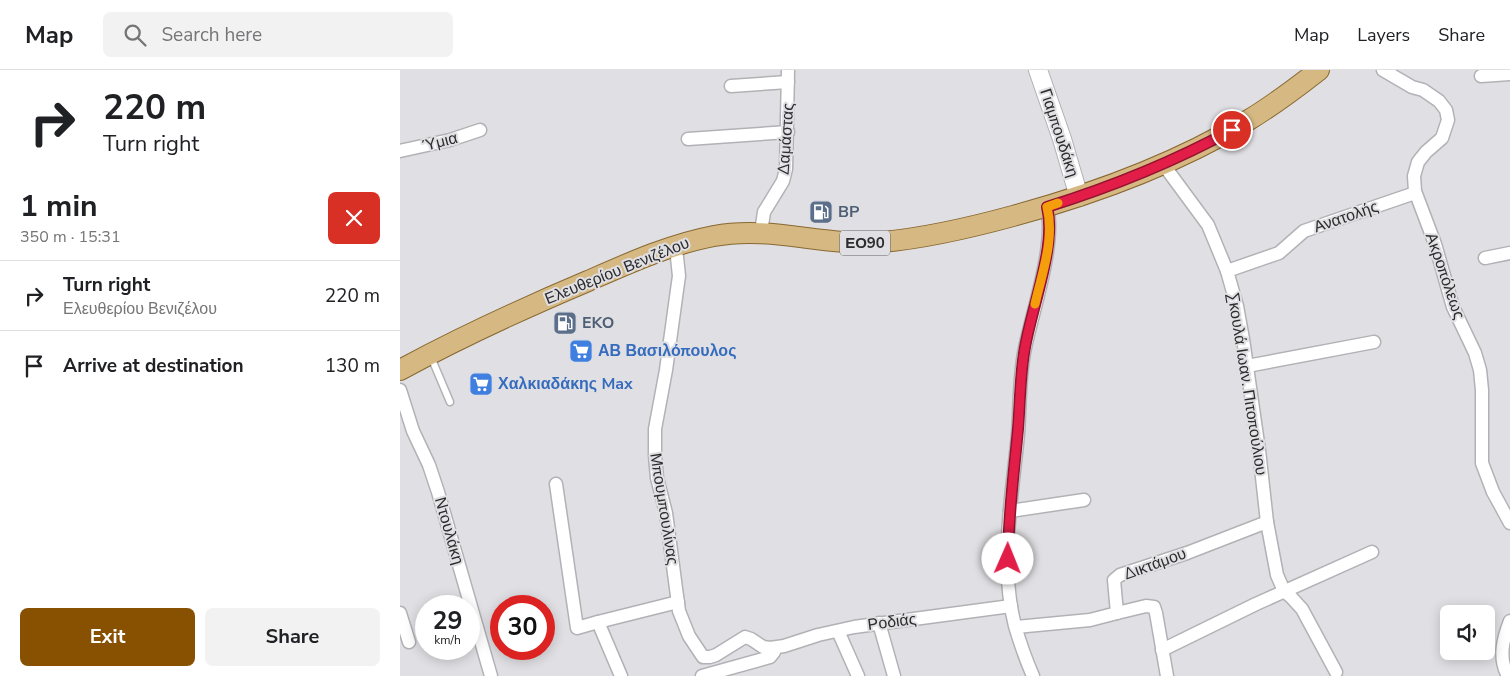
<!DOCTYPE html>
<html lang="en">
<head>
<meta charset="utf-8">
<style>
	:root { --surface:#fff; --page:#f2f2f2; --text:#202124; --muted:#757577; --line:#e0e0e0; --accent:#885102 }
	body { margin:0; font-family:"Nunito Sans",sans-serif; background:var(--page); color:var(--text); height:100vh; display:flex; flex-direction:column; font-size:19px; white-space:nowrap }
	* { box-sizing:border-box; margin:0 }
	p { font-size:16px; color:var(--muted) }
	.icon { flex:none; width:28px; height:28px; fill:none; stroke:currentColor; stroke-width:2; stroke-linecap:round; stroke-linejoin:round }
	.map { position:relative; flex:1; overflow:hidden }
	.details { display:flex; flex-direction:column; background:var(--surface); width:400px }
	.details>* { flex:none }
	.top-card { background:#fff; color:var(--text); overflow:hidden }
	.controls { position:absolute; left:1040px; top:535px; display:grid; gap:10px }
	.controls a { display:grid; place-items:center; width:55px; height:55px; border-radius:8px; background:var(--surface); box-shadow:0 2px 12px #0003; font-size:25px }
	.speed { position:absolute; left:15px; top:525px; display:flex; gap:10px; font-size:25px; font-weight:700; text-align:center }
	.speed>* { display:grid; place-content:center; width:65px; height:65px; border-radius:50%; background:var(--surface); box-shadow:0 2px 12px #0003; line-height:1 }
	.speed small { font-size:12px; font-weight:400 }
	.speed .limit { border:8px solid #d22; background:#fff; color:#111 }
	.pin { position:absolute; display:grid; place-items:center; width:42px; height:42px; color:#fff; margin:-21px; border:2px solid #fff; border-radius:50%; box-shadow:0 1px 5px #0007 }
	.me { position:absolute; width:55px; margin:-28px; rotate:1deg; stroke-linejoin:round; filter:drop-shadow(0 0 4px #0008) }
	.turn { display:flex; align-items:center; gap:18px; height:105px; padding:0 20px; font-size:22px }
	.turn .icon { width:65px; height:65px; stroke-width:2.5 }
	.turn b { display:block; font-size:35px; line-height:42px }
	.round { display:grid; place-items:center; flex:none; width:52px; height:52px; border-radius:8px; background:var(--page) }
	.head { display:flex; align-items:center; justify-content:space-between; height:85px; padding:0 20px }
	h1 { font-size:30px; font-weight:700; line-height:38px }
	.button { display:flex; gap:10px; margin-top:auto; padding:10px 20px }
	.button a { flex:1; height:58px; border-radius:8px; background:var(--accent); color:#fff; font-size:20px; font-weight:700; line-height:58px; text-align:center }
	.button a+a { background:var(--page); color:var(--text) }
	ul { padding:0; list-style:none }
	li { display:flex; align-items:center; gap:15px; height:70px; padding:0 20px; border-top:1px solid var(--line) }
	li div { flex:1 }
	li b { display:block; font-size:19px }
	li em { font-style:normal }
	header { display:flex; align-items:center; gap:30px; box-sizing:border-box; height:70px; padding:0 25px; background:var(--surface); border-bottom:1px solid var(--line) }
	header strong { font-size:24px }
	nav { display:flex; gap:28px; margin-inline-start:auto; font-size:18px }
	.search { width:350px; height:45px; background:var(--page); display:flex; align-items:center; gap:12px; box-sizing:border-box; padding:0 18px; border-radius:8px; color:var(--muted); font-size:19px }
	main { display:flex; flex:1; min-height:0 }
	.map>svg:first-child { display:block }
</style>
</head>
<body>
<header>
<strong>Map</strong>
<div class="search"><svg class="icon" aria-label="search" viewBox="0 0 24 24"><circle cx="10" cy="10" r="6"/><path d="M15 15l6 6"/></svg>Search here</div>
<nav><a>Map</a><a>Layers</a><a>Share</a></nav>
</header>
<main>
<section class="details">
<div class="top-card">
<div class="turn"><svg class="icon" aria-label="right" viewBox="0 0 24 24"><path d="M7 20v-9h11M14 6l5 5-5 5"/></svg><div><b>220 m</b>Turn right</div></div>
</div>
<div class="head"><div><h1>1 min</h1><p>350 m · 15:31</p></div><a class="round" style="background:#d93025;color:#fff"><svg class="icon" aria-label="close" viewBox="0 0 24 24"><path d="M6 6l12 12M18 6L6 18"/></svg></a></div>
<ul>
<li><svg class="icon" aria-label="right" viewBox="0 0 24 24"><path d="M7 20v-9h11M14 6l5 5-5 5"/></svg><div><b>Turn right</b><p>Ελευθερίου Βενιζέλου</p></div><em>220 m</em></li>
<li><svg class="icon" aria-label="arrive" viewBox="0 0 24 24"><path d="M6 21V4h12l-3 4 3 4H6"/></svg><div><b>Arrive at destination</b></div><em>130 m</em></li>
</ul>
<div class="button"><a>Exit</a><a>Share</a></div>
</section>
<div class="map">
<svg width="1110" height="606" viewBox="0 0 1110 606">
	<rect width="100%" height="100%" fill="#e0e0e4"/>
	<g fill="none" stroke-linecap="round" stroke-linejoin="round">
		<g stroke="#b1b2b5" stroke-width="9">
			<path id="lane" d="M31 287 50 332"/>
		</g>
		<g stroke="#b1b2b5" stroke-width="15">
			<g id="street">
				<path d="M983 0 1012 17 1023 20 1039 31 1046 40 1048 50 1042 68 1026 82 1018 92 1014 106 1015 121 1035 174 1053 237 1075 283 1080 300 1082 320V393L1093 422 1110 453"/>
				<path d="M1081 6 1110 4"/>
				<path d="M331 16 388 12"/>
				<path d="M288 69 388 62"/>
				<path d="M0 81 50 70 80 60"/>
				<path d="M763 94 808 155 827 201 837 236 843 269 859 380 867 452 877 505 884 521 891 527 902 539 936 602"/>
				<path d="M361 162 364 142 383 111 386 99 388 0"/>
				<path d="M274 177 277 187 279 206 277 220 266 300 255 359V385L257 408 266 443 279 541 289 566 303 587H310L316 585 345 567 351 569 363 577 370 578 384 576 418 565 454 557 611 536"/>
				<path d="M1085 188 1110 183"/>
				<path d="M827 201 879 183 904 161 1015 123"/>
				<path d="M847 296 974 272"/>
				<path d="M0 320 13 361 29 395 38 422 91 606"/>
				<path d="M156 414 177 558 198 552 221 606"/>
				<path d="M610 441 684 430"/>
				<path d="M0 543 9 572"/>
				<path d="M717 543 746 536 754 537 756 543 767 606"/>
				<path d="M198 552 278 532"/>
				<path d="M479 553 494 606"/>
				<path d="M616 557 690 550 717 543 714 510 720 505 787 483 867 452"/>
				<path d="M438 561 458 606"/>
				<path d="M762 580 856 534 972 482"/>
				<path d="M302 606 370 587 374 582 375 578"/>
				<path d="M633 606C626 590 620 573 615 556 599 493 612 428 618 364 620 336 619 306 625 278 633 239 656 174 647 137"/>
				<path d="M1108 606C1098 588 1103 569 1110 551"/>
			</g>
		</g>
		<g stroke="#b1b2b5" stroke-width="20">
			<path id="secondary" d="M638 0 662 69 679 127"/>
		</g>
		<g stroke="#886830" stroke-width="22">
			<path id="primary" d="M0 300C61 267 124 238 188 211 229 193 271 174 314 166 371 155 425 177 482 172 527 168 569 158 613 146 694 124 774 95 847 51 872 36 896 18 919 0"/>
		</g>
		<use href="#lane" stroke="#fff" stroke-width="6"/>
		<use href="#street" stroke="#fff" stroke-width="12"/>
		<use href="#secondary" stroke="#fff" stroke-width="18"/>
		<use href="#primary" stroke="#d6b883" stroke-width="20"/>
	</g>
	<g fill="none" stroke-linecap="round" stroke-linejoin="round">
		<g stroke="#92132f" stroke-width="12">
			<path id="route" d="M608 489C608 446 614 403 618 359 620 334 620 308 624 283 630 241 657 177 647 137 711 117 773 92 832 60"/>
		</g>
		<use href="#route" stroke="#e11d48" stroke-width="9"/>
		<path stroke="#f59e0b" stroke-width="9" d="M635 234C642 203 655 169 647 137L658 133"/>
	</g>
	<defs>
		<g id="fuel-square" transform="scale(1.25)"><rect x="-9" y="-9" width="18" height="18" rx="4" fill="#5c6f8a" stroke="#e0e0e4"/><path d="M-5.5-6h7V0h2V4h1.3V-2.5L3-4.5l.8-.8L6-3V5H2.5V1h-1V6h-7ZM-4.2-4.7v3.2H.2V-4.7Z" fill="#fff"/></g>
		<g id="supermarket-square" transform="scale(1.25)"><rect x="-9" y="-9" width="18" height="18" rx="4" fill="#3f7fe0" stroke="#e0e0e4"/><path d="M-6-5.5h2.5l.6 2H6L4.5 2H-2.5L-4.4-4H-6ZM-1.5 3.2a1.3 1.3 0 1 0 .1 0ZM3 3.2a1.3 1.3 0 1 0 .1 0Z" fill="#fff"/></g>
	</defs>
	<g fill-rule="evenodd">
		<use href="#fuel-square" x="421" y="142"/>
		<use href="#fuel-square" x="165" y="253"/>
		<use href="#supermarket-square" x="181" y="281"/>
		<use href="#supermarket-square" x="81" y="314"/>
	</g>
	<g text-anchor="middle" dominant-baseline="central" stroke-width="4" stroke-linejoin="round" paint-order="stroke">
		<rect fill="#e0e0e4" stroke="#626265" stroke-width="1" x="440" y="160.5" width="50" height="25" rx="4"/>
		<g font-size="15" font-weight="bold" fill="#2c2c2e">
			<text x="465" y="173">ΕΟ90</text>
		</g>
		<g font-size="16" fill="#2c2c2e" stroke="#e0e0e4">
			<text transform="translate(659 63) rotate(72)">Γιαμπουδάκη</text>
			<text transform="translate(386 69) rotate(-86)">Δαμάστας</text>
			<text transform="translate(40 72) rotate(-14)">Ύμια</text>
			<text transform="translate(946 147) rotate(-19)">Ανατολής</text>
			<text transform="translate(217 201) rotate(-22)">Ελευθερίου Βενιζέλου</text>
			<text transform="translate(1045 206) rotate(71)">Ακροπόλεως</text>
			<text transform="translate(847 314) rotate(81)">Σκουλά Ιωαν. Πιτοπούλιου</text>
			<text transform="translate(264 439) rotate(81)">Μπουμπουλίνας</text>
			<text transform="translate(49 461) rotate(74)">Ντουλάκη</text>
			<text transform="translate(755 494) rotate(-20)">Δικτάμου</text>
			<text transform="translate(492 552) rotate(-7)">Ροδιάς</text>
		</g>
		<g font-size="16" font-weight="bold" fill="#4e5e75" stroke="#e0e0e4" text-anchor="start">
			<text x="438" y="142">BP</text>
			<text x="182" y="253">EKO</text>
		</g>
		<g font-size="16" font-weight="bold" fill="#366cbe" stroke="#e0e0e4" text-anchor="start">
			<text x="198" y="281">ΑΒ Βασιλόπουλος</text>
			<text x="98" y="314">Χαλκιαδάκης Max</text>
		</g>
	</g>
</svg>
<div class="controls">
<a><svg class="icon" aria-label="sound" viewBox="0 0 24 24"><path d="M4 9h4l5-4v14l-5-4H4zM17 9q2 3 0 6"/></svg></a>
</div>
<div class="speed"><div>29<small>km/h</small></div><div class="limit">30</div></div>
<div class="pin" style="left:832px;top:60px;background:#d93025"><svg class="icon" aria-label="arrive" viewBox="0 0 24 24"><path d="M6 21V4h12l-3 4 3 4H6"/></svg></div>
<svg class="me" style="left:608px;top:489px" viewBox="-20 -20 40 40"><circle r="19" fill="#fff"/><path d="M0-13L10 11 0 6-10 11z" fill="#e11d48"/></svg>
</div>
</main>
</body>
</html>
